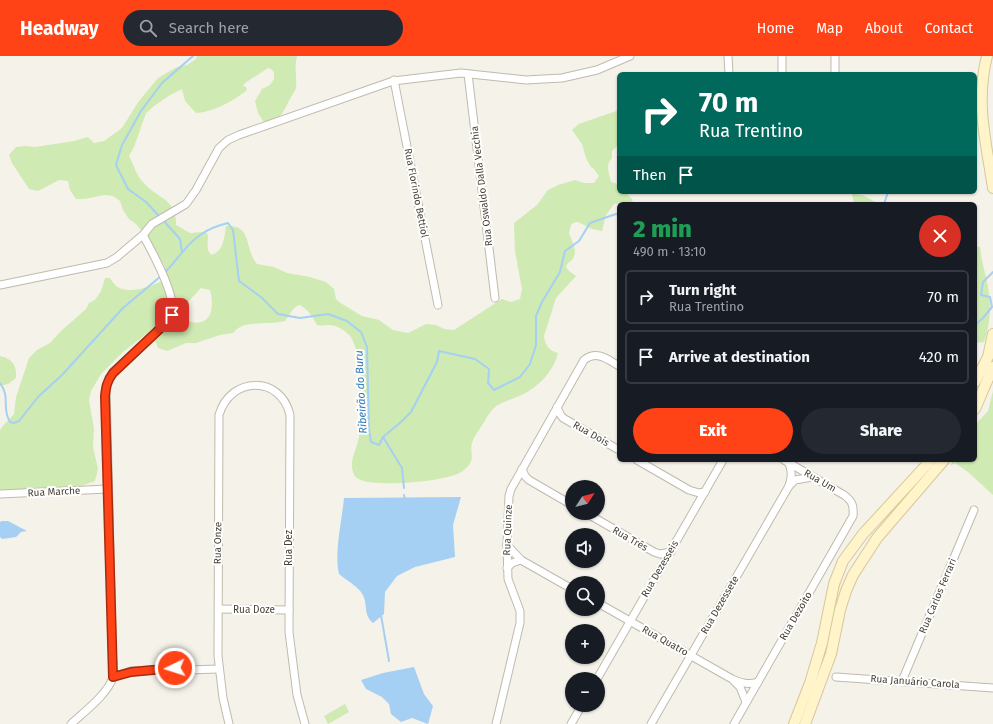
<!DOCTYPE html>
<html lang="en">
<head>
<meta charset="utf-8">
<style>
	:root { --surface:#171b24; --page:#242831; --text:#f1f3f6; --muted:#9ea1a6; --line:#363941; --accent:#ff4317 }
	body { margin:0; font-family:"Fira Sans",sans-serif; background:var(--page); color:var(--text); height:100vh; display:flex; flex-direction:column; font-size:15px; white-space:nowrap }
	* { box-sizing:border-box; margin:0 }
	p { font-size:13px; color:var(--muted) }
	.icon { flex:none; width:22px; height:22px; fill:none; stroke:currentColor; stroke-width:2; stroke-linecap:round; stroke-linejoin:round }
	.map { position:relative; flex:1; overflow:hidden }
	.drawer { position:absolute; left:617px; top:146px; width:360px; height:260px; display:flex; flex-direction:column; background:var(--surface); border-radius:6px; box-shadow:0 1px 3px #0004 }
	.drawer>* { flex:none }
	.top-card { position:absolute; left:617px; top:16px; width:360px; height:122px; border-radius:6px; box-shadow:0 1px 3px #0004; background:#00695c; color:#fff; overflow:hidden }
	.needle { width:26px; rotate:54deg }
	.controls { position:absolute; left:565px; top:424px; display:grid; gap:8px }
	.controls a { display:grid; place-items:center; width:40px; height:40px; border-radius:50%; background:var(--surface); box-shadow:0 1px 3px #0004; font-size:20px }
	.pin { position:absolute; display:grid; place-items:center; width:34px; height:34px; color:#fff; margin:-17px; border-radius:8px; box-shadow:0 2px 6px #0006 }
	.me { position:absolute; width:44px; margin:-22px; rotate:266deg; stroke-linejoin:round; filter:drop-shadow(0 0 3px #0008) }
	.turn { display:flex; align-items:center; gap:14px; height:84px; padding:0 16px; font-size:18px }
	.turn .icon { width:52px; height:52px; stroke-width:2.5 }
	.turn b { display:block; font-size:28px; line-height:34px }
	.then { display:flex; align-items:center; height:38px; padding:0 16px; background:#0003; gap:8px; font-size:15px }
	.round { display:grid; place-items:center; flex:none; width:42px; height:42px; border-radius:21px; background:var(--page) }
	.head { display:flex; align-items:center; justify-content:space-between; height:68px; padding:0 16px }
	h1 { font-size:24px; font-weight:800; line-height:30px; color:#1e9e55 }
	.action { display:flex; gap:8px; margin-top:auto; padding:8px 16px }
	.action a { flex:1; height:46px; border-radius:24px; background:var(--accent); color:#fff; font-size:16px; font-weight:800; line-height:46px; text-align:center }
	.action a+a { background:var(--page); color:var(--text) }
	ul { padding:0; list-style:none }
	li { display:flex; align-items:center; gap:12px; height:54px; margin:0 8px 6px; padding:0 8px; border:2px solid var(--line); border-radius:6px }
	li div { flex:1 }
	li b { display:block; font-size:15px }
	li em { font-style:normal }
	header { display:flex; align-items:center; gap:24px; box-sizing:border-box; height:56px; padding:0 20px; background:var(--accent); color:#fff }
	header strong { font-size:19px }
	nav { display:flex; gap:22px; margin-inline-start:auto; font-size:14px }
	.search { width:280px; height:36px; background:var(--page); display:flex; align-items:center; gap:10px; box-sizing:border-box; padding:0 14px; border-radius:22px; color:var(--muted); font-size:15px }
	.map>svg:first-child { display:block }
</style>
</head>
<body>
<header>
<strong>Headway</strong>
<div class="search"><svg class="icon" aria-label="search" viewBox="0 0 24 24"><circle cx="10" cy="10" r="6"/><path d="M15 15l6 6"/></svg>Search here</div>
<nav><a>Home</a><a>Map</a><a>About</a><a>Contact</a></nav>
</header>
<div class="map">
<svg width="993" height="668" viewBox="0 0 993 668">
	<rect width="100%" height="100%" fill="#f5f2ea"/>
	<g fill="#cfeab2">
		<path d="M197 0H297C294 13 297 20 296 32 295 35 292 39 290 43 283 55 281 67 263 65L258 57 255 45 262 33 270 29 274 23V16L271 13 268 12 245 27 243 30 246 31 247 34C234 45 213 56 196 57L185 45 182 33 170 39 154 50 146 57 134 91 129 100C134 109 136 120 144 127 158 143 177 143 176 169L190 177 203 176 207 177C210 184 204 194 212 199 224 194 224 182 226 170 253 168 244 193 257 208L274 211 287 217 310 221 326 226 334 233 336 243 339 246 362 260 379 264 393 274 408 277 426 268 436 269 444 273 454 274 502 243 511 246 520 243 522 233 515 195 514 167 537 149 548 134 558 129 575 124 584 127H594L599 120 593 112 591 111 586 102 582 88 572 74 579 68 619 54V86L618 89 612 95V102C605 109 609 117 611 126L618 128 619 136H625L632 143 633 148H614L606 159 602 175 592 173 578 166 573 167 571 169 569 177 574 190 575 197 573 203 567 208 566 211 569 215 576 220 556 242 544 280C545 289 549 295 558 297 554 315 537 333 519 340 504 347 497 345 487 361 483 369 475 378 472 387 469 397 477 403 464 414 452 426 377 431 361 424 356 422 354 420 353 416 349 404 357 393 359 381 362 366 359 351 359 336 359 331 360 326 360 321 360 310 356 284 348 278 343 273 336 269 329 269 325 269 321 270 317 269 313 262 308 252 299 249L294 252 285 265C280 266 274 267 269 267 255 268 242 266 233 277L220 279 196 287H186L167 295 158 292 155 284 163 272 180 261C205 276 217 260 210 234L201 232 188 246 164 263 140 283 124 295 101 318 91 335 89 344 94 373 93 391 98 413 95 425 75 432 0 438V375L1 372 14 358 16 341 29 302 37 294 50 287 60 276 86 253 89 247 95 244 101 235 105 222H110C112 225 114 228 116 230 127 239 151 231 162 225L164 220 165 211 160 202 149 184 136 168 129 163 123 154 120 145 113 140 104 139 85 143H76L70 134 68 125 59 124 38 135 29 133 12 107 9 99 16 91 26 90 35 91 74 85 88 81 94 87 104 85 122 72 139 45 158 22 177 11 187 9 196 3Z"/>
		<path d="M852 138C863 138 869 142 878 148H854Z"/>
		<path d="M975 190 980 191C981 198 982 206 984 213 991 240 993 259 984 286L975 287Z"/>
		<path d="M0 300C13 303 17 310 16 322L8 328 0 330Z"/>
		<path d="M993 335V439L968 416 955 407 951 409 953 404H975V369L988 355Z"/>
		<path d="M345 648 349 656 328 668 324 660Z"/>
	</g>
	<g fill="#a5d0f3">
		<path d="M461 441 453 469 455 501 415 511 397 520 385 536 384 558 373 567C363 558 368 550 363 539 358 530 347 525 339 518 334 497 342 464 344 442Z"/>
		<path d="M2 465H8L27 475 21 476 16 481 2 483 0 481V466Z"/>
		<path d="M414 611 424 638 433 650 428 668 412 662 401 666 391 658 389 648 382 641 366 633 361 624 383 617Z"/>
	</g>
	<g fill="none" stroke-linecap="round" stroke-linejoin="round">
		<g stroke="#a5d0f3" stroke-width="2">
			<path d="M884 148 888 136"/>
			<path d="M160 161 146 146 128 133 116 109 122 89 141 55 162 27 193 0"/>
			<path d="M163 164 180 183 182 196"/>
			<path d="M164 217C171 211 175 204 181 198 194 181 207 172 228 167L233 174 239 225 261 241 278 258 300 262 328 258 347 265 361 276 367 291 369 374 371 386 379 389 383 381 401 366 411 356 437 306 439 295 475 303 489 313 488 327 494 334 520 321 530 308 536 289V260L542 246 560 216 565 195 579 185 590 167 616 158 619 159"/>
			<path d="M975 269 983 262 992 251 990 241 981 239 983 226 993 216"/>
			<path d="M0 327C11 342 1 351 10 366L14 367 19 365 38 341 62 319 123 252 161 220"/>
			<path d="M383 381 402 412 404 432"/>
			<path d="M404 439 405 444"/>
			<path d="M381 559 389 605"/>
		</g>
		<g stroke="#c1baac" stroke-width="9">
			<g id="street">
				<path d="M728 0 729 18"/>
				<path d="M782 0V18"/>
				<path d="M468 18 495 242"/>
				<path d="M835 18V0"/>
				<path d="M394 24 438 249"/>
				<path d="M0 229 107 207 117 201 143 179 152 168 186 148 196 134 219 92 228 84 239 79 393 25 461 17 526 24 562 22 597 14 630 0"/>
				<path d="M557 351 560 358 563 362 619 394"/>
				<path d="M637 404 689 434 699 437 705 436"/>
				<path d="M522 413 525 420 529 424 572 449"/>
				<path d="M789 430 795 424 812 421"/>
				<path d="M0 438 108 433"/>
				<path d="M586 457 654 496 660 498 671 496"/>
				<path d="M507 489 521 504 572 533"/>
				<path d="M507 512 512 507 521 504"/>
				<path d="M598 547 732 623C741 627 748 629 758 626"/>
				<path d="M219 553 289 554"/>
				<path d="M186 614 219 613"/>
				<path d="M113 621 106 330 109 323 113 317 166 267C167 265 170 262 171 260 179 243 151 194 143 179"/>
				<path d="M836 621 993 632"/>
				<path d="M597 623 723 404"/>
				<path d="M734 625 740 631 746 646"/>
				<path d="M902 625 974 454"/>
				<path d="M71 668C84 656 108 638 113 621L131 615 175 613"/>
				<path d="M229 668 223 642 218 600 219 359C230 320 281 319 290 359L289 576 297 639 305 668"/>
				<path d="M496 668 520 567V555L508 523 507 489 509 440 511 433 584 304C597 294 607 303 619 310"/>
				<path d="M571 668 582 649"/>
				<path d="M651 668 789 430C792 421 792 416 789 407"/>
				<path d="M734 668 853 460C854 449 852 445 844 439L784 404"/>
			</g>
		</g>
		<g stroke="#d6c899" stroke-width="12">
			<g id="secondary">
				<path d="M987 0C975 48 986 84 993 132"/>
				<path d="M975 326 988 301 993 278"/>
				<path d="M975 353 993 311"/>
				<path d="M794 668 810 627 822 587 834 528 843 505 863 478 931 404"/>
				<path d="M805 668 831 598 840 554 846 535 853 519 877 482 944 404"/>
			</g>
		</g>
		<use href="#street" stroke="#fff" stroke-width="7"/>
		<use href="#secondary" stroke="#fff4ca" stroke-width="10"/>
	</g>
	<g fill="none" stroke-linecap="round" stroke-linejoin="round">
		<g stroke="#a62c0f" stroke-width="10">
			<path id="route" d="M172 259 166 267 113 317C107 325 106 331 105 340L113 621 131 616 175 612"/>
		</g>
		<use href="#route" stroke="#ff4317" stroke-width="7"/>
	</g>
	<g text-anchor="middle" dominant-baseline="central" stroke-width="4" stroke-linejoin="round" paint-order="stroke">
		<g font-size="10" fill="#494337" stroke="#fff">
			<text transform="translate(482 130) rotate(-97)">Rua Oswaldo Dalla Vecchia</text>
			<text transform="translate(416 137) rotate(79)">Rua Florindo Bettiol</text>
			<text transform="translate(591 378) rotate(30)">Rua Dois</text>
			<text transform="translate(820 425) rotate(30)">Rua Um</text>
			<text transform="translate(54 436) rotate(-3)">Rua Marche</text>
			<text transform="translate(508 474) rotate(-88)">Rua Quinze</text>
			<text transform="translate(630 483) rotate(30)">Rua Três</text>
			<text transform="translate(218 487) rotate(-89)">Rua Onze</text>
			<text transform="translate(289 492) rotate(-90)">Rua Dez</text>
			<text transform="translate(660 513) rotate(-60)">Rua Dezesseis</text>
			<text transform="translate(938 540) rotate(-67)">Rua Carlos Ferrari</text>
			<text transform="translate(720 549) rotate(-60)">Rua Dezessete</text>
			<text x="254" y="554">Rua Doze</text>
			<text transform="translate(796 560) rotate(-60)">Rua Dezoito</text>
			<text transform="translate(665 585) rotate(29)">Rua Quatro</text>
			<text transform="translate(915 626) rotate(4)">Rua Januário Carola</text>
		</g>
		<g font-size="11" font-style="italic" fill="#2d78b9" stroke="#fff">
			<text transform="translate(361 336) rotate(-93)">Ribeirão do Buru</text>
		</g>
	</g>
</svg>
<div class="controls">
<a><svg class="needle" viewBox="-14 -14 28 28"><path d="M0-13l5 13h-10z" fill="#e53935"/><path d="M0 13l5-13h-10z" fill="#9ea1a6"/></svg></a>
<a><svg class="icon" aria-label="sound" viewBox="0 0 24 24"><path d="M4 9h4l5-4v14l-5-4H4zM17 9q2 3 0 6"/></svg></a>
<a><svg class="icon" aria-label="search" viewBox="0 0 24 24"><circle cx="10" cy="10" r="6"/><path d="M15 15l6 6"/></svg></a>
<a>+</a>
<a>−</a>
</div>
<div class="pin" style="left:172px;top:259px;background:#d93025"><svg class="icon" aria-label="arrive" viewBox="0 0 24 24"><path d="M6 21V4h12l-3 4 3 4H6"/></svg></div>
<svg class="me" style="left:175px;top:612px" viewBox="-20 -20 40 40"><circle r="17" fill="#ff4317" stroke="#fff" stroke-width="3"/><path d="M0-11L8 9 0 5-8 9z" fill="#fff"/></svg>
<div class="top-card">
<div class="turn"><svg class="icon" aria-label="right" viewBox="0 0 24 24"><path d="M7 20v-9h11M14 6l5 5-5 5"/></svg><div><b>70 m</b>Rua Trentino</div></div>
<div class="then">Then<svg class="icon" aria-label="arrive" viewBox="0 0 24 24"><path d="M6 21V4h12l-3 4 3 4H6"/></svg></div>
</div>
<section class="drawer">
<div class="head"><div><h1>2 min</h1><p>490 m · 13:10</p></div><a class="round" style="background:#d93025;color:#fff"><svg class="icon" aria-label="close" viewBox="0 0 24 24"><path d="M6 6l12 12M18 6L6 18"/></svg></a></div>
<ul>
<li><svg class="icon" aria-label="right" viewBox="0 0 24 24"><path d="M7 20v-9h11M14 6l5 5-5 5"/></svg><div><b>Turn right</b><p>Rua Trentino</p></div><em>70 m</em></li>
<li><svg class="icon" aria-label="arrive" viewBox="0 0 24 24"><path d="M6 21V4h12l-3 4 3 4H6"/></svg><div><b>Arrive at destination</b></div><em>420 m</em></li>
</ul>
<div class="action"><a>Exit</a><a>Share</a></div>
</section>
</div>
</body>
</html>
